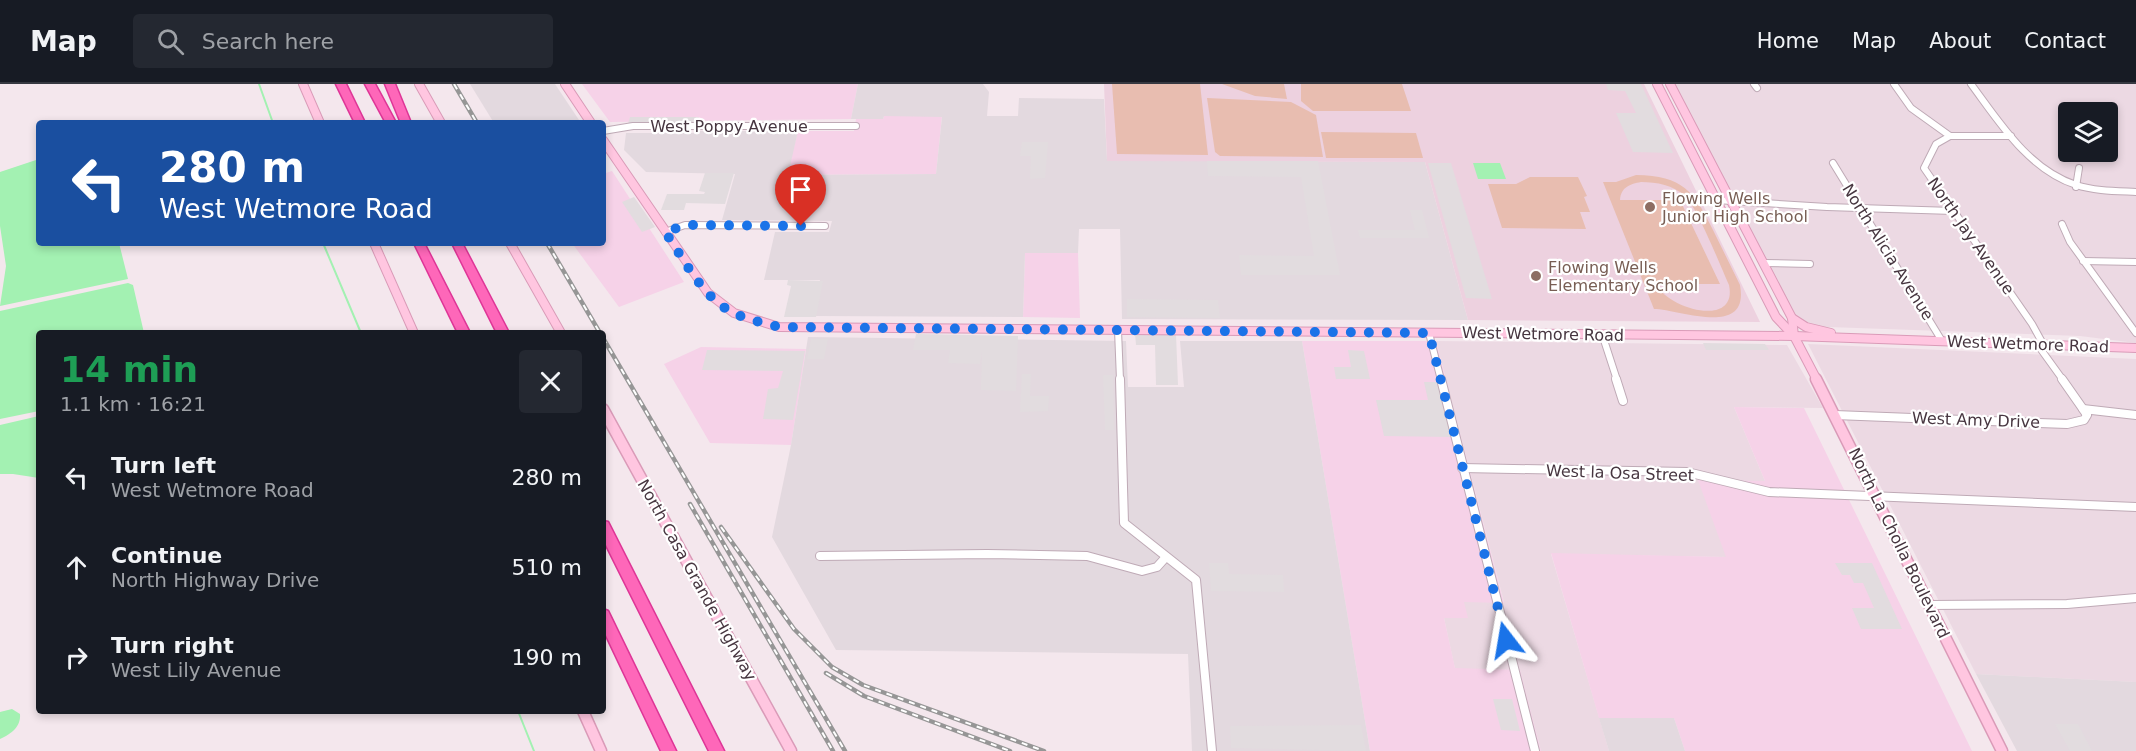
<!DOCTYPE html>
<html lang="en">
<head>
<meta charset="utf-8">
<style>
	:root { --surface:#171b24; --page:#242831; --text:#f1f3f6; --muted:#9ea1a6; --line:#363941 }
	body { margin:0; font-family:"DejaVu Sans",sans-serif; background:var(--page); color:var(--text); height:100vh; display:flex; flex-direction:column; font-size:22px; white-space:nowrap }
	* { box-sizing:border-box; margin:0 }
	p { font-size:20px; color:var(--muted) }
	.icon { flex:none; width:33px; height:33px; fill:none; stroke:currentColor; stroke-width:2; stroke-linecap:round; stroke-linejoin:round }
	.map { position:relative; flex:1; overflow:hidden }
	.sheet { position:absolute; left:36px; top:246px; width:570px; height:384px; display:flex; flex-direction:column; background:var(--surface); border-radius:6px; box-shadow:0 3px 9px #0003 }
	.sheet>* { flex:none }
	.hud { position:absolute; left:36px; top:36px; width:570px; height:126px; border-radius:6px; box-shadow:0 3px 9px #0003; background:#1a4fa0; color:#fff; overflow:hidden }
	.buttons { position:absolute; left:2058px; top:18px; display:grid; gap:12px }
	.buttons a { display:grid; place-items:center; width:60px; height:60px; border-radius:6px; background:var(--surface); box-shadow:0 3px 9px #0003; font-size:30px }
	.pin { position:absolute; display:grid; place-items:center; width:51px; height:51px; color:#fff; margin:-62px -26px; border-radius:50% 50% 50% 0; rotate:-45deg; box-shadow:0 0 6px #0007 }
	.pin .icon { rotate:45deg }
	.me { position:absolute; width:66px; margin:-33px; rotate:346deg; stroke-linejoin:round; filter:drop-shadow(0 0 4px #0008) }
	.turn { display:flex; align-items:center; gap:21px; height:126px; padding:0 24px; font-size:27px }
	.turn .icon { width:78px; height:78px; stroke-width:2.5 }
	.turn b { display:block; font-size:42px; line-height:51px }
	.round { display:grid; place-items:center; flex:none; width:63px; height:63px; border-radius:6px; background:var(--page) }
	.overview { display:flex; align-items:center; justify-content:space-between; height:102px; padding:0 24px }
	h1 { font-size:36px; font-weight:700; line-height:45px; color:#1e9e55 }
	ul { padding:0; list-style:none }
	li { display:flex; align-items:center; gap:18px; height:90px; padding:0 24px }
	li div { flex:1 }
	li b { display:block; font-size:22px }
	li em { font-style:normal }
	header { display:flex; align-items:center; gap:36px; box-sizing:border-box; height:84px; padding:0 30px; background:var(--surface); border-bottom:2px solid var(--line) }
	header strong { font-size:28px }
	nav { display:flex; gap:33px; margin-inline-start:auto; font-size:21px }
	.search { width:420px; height:54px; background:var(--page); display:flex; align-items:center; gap:15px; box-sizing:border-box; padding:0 21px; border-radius:6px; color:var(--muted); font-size:22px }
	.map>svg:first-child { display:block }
</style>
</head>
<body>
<header>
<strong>Map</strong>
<div class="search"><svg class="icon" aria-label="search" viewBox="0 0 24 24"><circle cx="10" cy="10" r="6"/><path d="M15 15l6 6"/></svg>Search here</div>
<nav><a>Home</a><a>Map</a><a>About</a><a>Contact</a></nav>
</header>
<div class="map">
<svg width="2136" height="667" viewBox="0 0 2136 667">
	<rect width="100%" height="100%" fill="#f4e7ed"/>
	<g fill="#ecd9e3" fill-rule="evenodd">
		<path d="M1673 0H2136V259L2080 252 1800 242ZM2068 28H2108V68H2068Z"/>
		<path d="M1436 257 1787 261 1823 324 1734 323 1765 397 1727 473 1551 470 1609 667H1541L1519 586 1455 585 1444 534 1464 518H1504Z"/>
		<path d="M1808 260 2136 275V598L1976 590Z"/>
	</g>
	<g fill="#f6d2e8">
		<path d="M582 0H858L851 35 610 38Z"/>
		<path d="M884 32H942L936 90 787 91 798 47H854L856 35H883Z"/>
		<path d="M612 87 684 198 619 223 572 159H603V90Z"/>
		<path d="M1025 169H1078L1080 234 1023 233Z"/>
		<path d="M1302 257H1436L1504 519 1464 518 1468 534H1444L1455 584 1520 586 1541 667H1370Z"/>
		<path d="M701 263 806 265 791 361 710 359 664 280Z"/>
		<path d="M1734 323 1804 324 1972 667H1685L1674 634H1599L1551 469 1726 473 1698 396 1765 397Z"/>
	</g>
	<g fill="#e3d9df">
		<path d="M470 0H555L581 39H494Z"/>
		<path d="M858 0H983L989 8 987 32H1018L1019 14 1104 15 1107 76 1425 78 1468 236 1122 235 1120 145H1079L1078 169H1025L1023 233 814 232 820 196H764L775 148H829L832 137 722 136 735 90 646 88 624 66 626 49H694L696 47H798L788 91 936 90 942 33 884 32 883 35H851Z"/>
		<path d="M808 253 1126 257 1128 303H1184L1180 257H1302L1370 667H1192L1188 570 836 566 772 453 791 361Z"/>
		<path d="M1976 590 2136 598V667H2017Z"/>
		<path d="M1599 634H1674L1685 667H1609Z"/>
	</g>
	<path fill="#edd1df" d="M1104 0H1644L1760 238 1468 236 1425 78 1107 77Z"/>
	<g fill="#e8bdb0" fill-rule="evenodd">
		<path d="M1112 0H1200L1208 71 1117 70Z"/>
		<path d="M1222 0H1284L1287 15 1255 12Z"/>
		<path d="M1301 0H1402L1411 27H1313L1301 17Z"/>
		<path d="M1207 14 1291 18 1316 31 1323 73 1220 72 1215 68Z"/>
		<path d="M1321 48 1416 49 1423 74H1326Z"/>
		<path d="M1636 91C1683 92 1694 107 1713 146 1722 164 1731 183 1740 201 1750 255 1679 225 1654 225L1603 98H1616ZM1641 98C1657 98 1673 101 1685 112 1698 125 1720 181 1729 201 1738 244 1669 226 1656 200H1720L1680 116H1620C1621 103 1630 100 1641 98Z"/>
		<path d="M1530 93H1578L1587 112 1584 113 1590 128H1580L1586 145 1502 144 1488 100H1516Z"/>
	</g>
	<g fill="#e2dcdf">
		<path d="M1606 0H1641L1673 69 1633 68 1616 29H1636L1625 7 1608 6Z"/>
		<path d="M630 33H699L697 39 628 40Z"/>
		<path d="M1022 58H1048L1045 94 1030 95 1031 72H1020Z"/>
		<path d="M1207 77H1318L1340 191H1241L1239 171 1314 172 1301 93 1208 92Z"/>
		<path d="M1428 79H1451L1492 215 1466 214Z"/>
		<path d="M705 89H734L725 120 686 119 684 126H661L667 110H704L705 108 699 107Z"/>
		<path d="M634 113 655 143 642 148 622 118Z"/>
		<path d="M1410 126H1422L1429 154H1360L1358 146H1415Z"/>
		<path d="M788 196 823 197 816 233H784L791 202 787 201Z"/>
		<path d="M1127 215 1218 216 1220 234 1127 233Z"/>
		<path d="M1135 249 1176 250 1178 301H1156L1155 261H1136Z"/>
		<path d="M916 250 1018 252 1016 307 981 306 982 268 980 280 948 279 950 266H913Z"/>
		<path d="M811 255H828L824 275H807Z"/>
		<path d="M1703 259 1765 260 1769 266H1706Z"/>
		<path d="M707 266 805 267 793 336 763 335 768 305 778 304 783 287 702 286Z"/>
		<path d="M1348 266 1364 267 1370 295H1336L1334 283H1351Z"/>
		<path d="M1022 290H1031L1030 312H1049L1048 327 1020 328Z"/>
		<path d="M1103 291H1113L1114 346H1105Z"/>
		<path d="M1424 298H1438L1451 353 1384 352 1376 316H1428Z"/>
		<path d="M1209 479H1228L1229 490 1283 491 1284 508 1211 507Z"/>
		<path d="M1835 479H1872L1902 545H1861L1852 524H1874L1863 499H1854L1850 491H1842Z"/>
		<path d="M1493 615H1512L1520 647 1501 646Z"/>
		<path d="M2055 640H2078L2092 667H2070Z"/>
		<path d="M1361 641 1366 667 1231 664 1230 642Z"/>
	</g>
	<g fill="#a3f1b2">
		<path d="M39 75V159H119L128 195 0 222 6 182 0 142V88Z"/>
		<path d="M1473 79H1500L1506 95H1478Z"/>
		<path d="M128 199 133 201 144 249H39V327L0 335V227Z"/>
		<path d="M39 332V394L13 390H0V341Z"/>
		<path d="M12 625 20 630C21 643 11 650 0 655V628Z"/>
	</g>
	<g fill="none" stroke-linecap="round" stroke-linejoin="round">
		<g stroke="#a3f1b2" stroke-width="2">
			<path d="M259 0 273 39"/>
			<path d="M323 159 361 249"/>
			<path d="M518 627 534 667"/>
		</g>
		<g stroke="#bfaab6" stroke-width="8">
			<g id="street-far1">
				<path d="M1754 0 1757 4"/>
				<path d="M1894 0 1911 24 1950 52 1936 60 1924 84 2032 240 2043 260"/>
				<path d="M1971 0C2000 39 2028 85 2076 101 2095 107 2116 107 2136 108"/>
				<path d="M603 47 633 42H856"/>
				<path d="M1950 52H2011"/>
				<path d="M1833 79 1942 257"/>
				<path d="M2076 103 2079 84"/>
				<path d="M1716 116 1827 123 1953 127"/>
				<path d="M2062 140 2070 158 2136 249"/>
				<path d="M665 148 685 141 825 142"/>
				<path d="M2083 177 2136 178"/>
				<path d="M1763 179 1810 180"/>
				<path d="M1118 246 1120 296"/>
				<path d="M1429 249 1441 296"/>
				<path d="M1602 250 1617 296"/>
				<path d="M2037 260 2063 296"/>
			</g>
		</g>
		<g stroke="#bfaab6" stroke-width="10">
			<g id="street">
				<path d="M1120 295 1124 439 1196 496 1212 667"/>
				<path d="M1441 295 1535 667"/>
				<path d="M1616 295 1623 317"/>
				<path d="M2062 295 2083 325"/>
				<path d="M1835 331 2067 340 2084 336 2087 331 2083 325 2136 331"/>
				<path d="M1462 384 1687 388 1769 408 2136 423"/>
				<path d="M820 472 987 470 1087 472 1142 487 1157 483 1166 473"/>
				<path d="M1930 521 2067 520 2136 514"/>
			</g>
		</g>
		<g stroke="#da9bb8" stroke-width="10">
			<g id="secondary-far1">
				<path d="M303 0 320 39"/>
				<path d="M419 0 441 39"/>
				<path d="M565 0 591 39"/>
				<path d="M1657 0 1776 233 1794 252 1817 296"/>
				<path d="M1670 0 1792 234 1794 252"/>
				<path d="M603 56 708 209 734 229 779 243 1794 252 2136 264"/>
				<path d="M374 159 414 249"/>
				<path d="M510 159 561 249"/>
				<path d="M1792 234 1806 243 1831 249"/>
			</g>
		</g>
		<g stroke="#da9bb8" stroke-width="13">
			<g id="secondary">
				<path d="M1816 295 2002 667"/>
				<path d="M603 325 791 667"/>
				<path d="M583 627 601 667"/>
			</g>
		</g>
		<g stroke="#de3697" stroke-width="3">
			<g id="highway">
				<path d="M336 0H346L365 39H355Z"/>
				<path d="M365 0H375L396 39H386Z"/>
				<path d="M385 0H395L411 39H401Z"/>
				<path d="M414 159H424L470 249H458Z"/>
				<path d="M452 159H462L509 249H497Z"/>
				<path d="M603 437 608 438 724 667H709L603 455Z"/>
				<path d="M603 525 608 527 676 667H661L603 545Z"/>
			</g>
		</g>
		<use href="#street-far1" stroke="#fff" stroke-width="6"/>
		<use href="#street" stroke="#fff" stroke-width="8"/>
		<use href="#secondary-far1" stroke="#ffc6e0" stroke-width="8"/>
		<use href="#secondary" stroke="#ffc6e0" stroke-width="10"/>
		<use href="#highway" fill="#fe67b9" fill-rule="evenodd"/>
		<g stroke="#969696" stroke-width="4.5">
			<g id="rail">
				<path d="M454 0 477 39"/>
				<path d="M547 159 600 249"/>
				<path d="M603 254 845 667"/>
				<path d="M690 420 833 667"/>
				<path d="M721 443 794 545 832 583 863 601 1044 667"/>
				<path d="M826 589 864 612 1010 667"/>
			</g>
		</g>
		<use href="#rail" stroke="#fff" stroke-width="2" stroke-dasharray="6" stroke-linecap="butt"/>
	</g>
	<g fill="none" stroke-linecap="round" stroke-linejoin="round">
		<path stroke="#1a73e8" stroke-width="10" stroke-dasharray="0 18" d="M801 142 686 141 665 148C685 176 702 214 734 229 748 236 764 239 779 243L1429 249 1506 556"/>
	</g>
	<g fill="#8d6e63" stroke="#fff" stroke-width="2">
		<circle cx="1650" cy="123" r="6"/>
		<circle cx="1536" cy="192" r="6"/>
	</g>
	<g text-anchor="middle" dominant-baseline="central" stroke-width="4.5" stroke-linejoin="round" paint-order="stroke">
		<g font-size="16" fill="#473640" stroke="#fff">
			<text x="729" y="42">West Poppy Avenue</text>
			<text transform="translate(1971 152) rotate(55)">North Jay Avenue</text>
			<text transform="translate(1888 168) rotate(58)">North Alicia Avenue</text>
			<text transform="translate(1543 250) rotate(1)">West Wetmore Road</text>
			<text transform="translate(2028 260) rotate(2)">West Wetmore Road</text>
			<text transform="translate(1976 336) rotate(2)">West Amy Drive</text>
			<text transform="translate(1620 389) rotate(2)">West la Osa Street</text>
			<text transform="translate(1899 459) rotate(64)">North La Cholla Boulevard</text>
			<text transform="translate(697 496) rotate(61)">North Casa Grande Highway</text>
		</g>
		<g font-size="16" fill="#785e54" stroke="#fff" text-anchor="start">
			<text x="1662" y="114">Flowing Wells<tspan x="1662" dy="18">Junior High School</tspan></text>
			<text x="1548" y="183">Flowing Wells<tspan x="1548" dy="18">Elementary School</tspan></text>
		</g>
	</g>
</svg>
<div class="buttons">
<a><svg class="icon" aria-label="layers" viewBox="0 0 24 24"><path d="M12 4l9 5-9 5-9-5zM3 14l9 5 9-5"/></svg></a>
</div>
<div class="pin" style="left:801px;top:142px;background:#d93025"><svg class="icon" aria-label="arrive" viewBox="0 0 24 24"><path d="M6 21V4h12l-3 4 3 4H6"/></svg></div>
<svg class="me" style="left:1506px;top:556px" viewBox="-20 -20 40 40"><path d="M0-17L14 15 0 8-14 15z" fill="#1a73e8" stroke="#fff" stroke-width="4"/></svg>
<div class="hud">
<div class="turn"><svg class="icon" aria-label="left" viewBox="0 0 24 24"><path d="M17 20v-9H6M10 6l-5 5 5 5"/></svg><div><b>280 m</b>West Wetmore Road</div></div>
</div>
<section class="sheet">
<div class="overview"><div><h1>14 min</h1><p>1.1 km · 16:21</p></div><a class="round"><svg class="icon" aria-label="close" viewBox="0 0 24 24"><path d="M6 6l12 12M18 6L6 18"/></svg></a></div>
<ul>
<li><svg class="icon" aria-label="left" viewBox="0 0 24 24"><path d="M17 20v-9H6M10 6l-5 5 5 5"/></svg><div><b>Turn left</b><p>West Wetmore Road</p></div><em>280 m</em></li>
<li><svg class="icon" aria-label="ahead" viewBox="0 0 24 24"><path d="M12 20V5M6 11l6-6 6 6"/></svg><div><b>Continue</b><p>North Highway Drive</p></div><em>510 m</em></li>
<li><svg class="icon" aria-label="right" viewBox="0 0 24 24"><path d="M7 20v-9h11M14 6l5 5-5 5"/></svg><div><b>Turn right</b><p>West Lily Avenue</p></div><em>190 m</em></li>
</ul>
</section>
</div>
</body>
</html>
